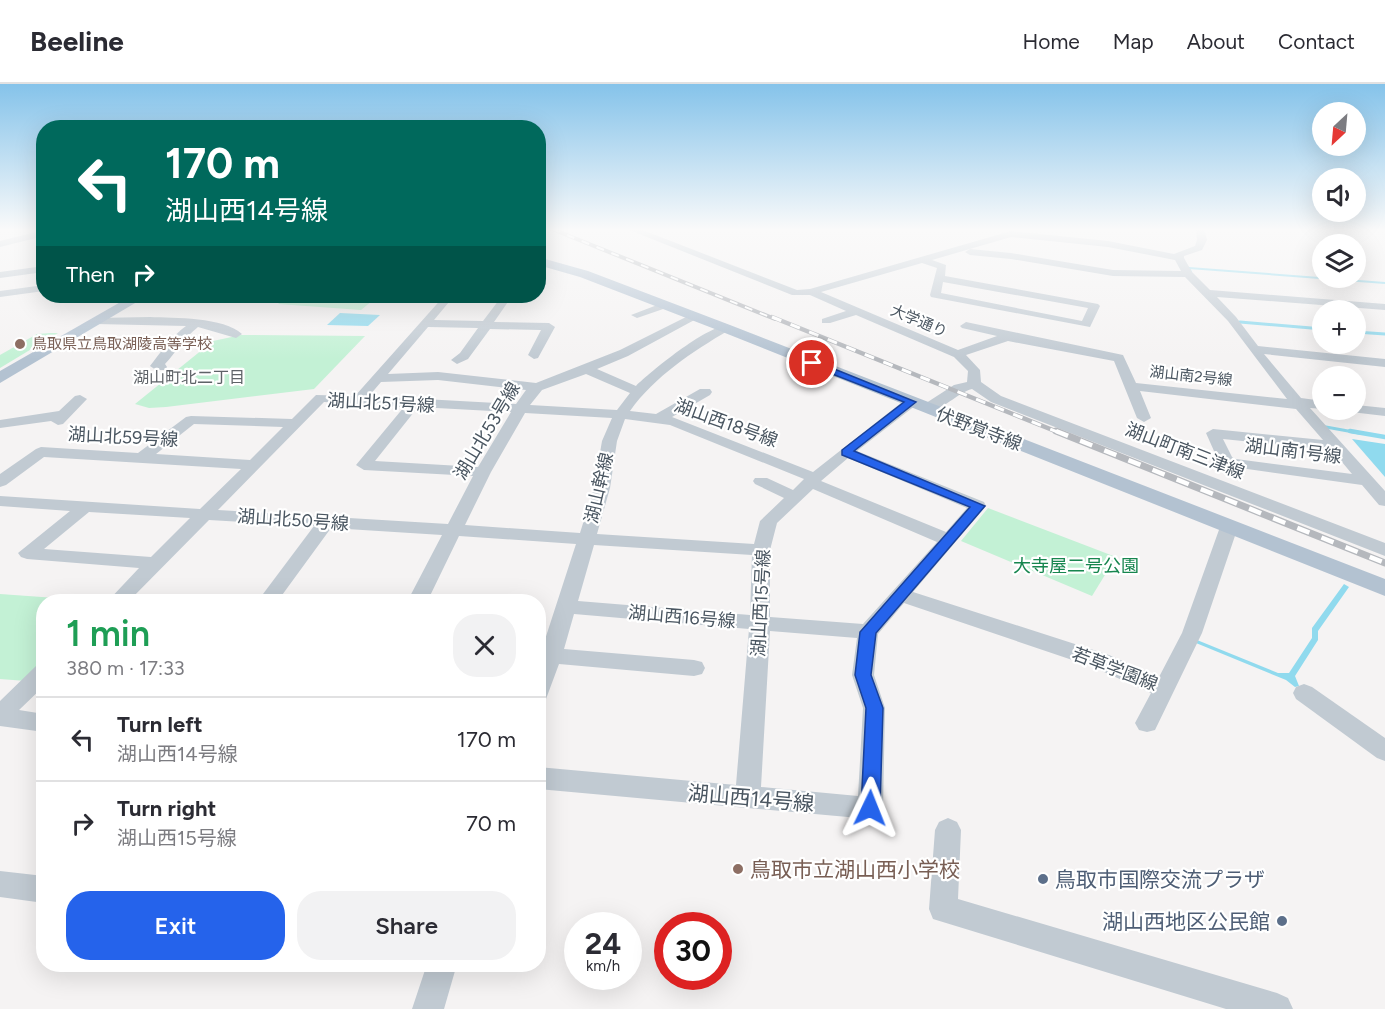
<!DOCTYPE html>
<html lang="en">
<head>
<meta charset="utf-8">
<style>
	:root { --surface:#fff; --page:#f2f2f3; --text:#2b2b33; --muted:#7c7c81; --line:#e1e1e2; --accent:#2563eb }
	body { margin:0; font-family:Figtree,"Noto Sans JP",sans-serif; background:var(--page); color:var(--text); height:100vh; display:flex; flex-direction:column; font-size:22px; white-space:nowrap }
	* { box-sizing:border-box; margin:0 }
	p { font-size:20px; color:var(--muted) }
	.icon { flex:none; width:33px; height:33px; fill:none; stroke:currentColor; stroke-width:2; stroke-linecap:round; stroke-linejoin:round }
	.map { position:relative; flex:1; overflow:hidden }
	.drawer { position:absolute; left:36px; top:510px; width:510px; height:378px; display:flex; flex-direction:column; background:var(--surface); border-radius:24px; box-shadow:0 6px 24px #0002 }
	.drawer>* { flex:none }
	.top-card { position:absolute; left:36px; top:36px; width:510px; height:183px; border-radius:24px; box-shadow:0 6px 24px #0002; background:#00695c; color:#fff; overflow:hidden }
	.needle { width:39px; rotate:206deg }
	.buttons { position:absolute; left:1312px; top:18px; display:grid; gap:12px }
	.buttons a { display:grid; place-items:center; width:54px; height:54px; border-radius:50%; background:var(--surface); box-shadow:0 6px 24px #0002; font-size:30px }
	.speed { position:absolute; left:564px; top:828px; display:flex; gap:12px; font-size:30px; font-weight:700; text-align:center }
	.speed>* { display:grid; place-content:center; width:78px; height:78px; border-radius:50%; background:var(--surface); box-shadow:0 6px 24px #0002; line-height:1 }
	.speed small { font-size:15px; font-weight:400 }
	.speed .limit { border:9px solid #d22; background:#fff; color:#111 }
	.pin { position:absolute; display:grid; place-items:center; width:51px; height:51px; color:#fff; margin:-26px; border:3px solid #fff; border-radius:50%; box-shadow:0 2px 6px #0007 }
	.me { position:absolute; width:66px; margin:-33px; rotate:2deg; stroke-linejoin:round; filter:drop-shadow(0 0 4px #0008) }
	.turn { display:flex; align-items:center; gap:21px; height:126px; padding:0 30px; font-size:27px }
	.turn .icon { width:78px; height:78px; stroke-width:2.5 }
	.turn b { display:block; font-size:42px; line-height:51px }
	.then { display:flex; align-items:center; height:57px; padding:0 30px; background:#0003; gap:12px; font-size:22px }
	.round { display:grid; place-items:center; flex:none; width:63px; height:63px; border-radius:24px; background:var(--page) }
	.overview { display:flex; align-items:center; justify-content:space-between; height:102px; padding:0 30px }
	h1 { font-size:36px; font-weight:600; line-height:45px; color:#1e9e55 }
	.primary-button { display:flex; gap:12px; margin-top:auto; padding:12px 30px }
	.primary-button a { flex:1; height:69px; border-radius:24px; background:var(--accent); color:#fff; font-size:24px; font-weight:600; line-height:69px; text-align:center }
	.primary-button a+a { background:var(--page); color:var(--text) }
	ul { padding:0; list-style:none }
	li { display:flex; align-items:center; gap:18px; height:84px; padding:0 30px; border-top:2px solid var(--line) }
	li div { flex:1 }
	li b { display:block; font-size:22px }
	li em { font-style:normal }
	header { display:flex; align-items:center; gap:36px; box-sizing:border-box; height:84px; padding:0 30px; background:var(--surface); border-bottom:2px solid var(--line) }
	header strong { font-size:28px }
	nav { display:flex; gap:33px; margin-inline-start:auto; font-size:21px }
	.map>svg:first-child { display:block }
</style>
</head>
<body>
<header>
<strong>Beeline</strong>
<nav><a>Home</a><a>Map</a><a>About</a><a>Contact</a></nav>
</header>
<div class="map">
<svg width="1385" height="925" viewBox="0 0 1385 925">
	<rect width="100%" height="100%" fill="#f5f3f3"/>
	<g fill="#c3f1d5">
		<path d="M288 212H378L361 226 278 220Z"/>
		<path d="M50 249H58L0 284V271L37 250Z"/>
		<path d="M241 251 365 252 314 305 166 323 149 324 135 320 213 257Z"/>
		<path d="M988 424 1116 473 1092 512 961 457Z"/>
		<path d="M0 510 98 517 44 518 43 580 26 597 0 595Z"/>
	</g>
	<g fill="#90daee">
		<path d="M340 229 380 231 368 242 327 241Z"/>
		<path d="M1352 355 1385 360V393Z"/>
		<path d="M1344 500 1349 503 1318 547V556L1295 592 1299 602 1295 603 1286 596 1196 559 1197 556 1278 589H1289L1312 554V544Z"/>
	</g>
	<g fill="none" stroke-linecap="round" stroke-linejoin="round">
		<path stroke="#90daee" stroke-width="2" d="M1191 188 1189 184 1385 199"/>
		<g stroke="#90daee" stroke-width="3">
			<path d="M1240 238 1323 245"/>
			<path d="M1356 248 1385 250"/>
			<path d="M1326 343 1359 349"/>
		</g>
		<path stroke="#90daee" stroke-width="4.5" d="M1350 347 1385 353"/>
		<g fill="#c1cad2" fill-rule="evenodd">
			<path d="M627 145H640L797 206 810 205 1011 147 1108 157 1174 170 1195 162 1197 156 1196 145H1204L1207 156 1202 166 1184 172V174L1192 188 1210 206 1385 220V226L1217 213 1236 233 1258 262 1385 275V283L1264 270 1301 314 1323 317V325L1310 324 1385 407V422L1379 421 1362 401 1226 382 1218 376 1206 349 1213 345 1323 356 1296 325 1140 307 1151 334 1144 338 1137 334 1114 277 1008 257 966 271 980 286 981 298 1001 312 1385 459V472L991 318 972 305C956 309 939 331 923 327L921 324 923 321 954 301 967 298 968 287 954 273 856 231 830 239H822V235L846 227 810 211H792ZM1011 153 1108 163 1175 176 1181 187 1113 186 1011 169 970 165 965 168 970 171 1011 175 1113 192 1185 193 1228 237 1287 315 1136 299 1123 271 966 238 960 242 962 244 997 252 958 266 821 208 922 179 937 184 930 211 931 213 1090 243 1100 222 1098 220 945 192 946 181 932 176ZM943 198 1088 224 1082 237 941 209ZM1223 355 1332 366 1352 390 1236 375 1232 373Z"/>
			<path d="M44 146V152L0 163V157Z"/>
			<path d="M44 182V188L0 194V188Z"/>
			<path d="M44 201V207L0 213V207Z"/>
			<path d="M444 212H454L434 236 483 237 502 212H512L494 238 549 239 555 243 538 274 534 275 528 271 541 246 490 245 468 275 457 280 451 276 460 269 478 244 428 243 388 290 438 288 536 299 620 266 694 229 698 230V234L628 272 597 285 636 302C650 288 711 238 729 242V246C692 268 655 292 630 327L656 330 700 305H710L712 308 710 311 672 333 813 388 906 315H916L918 318 916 321 857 367 984 418 986 422 913 508 1109 571 1159 593 1182 549 1220 443 1223 439H1235L1238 443 1202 549 1155 646 1147 648 1139 646 1135 639 1151 609 1093 583 904 519 878 550 874 591 885 624 883 724 879 732 870 735 538 705V683L736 701 749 545 574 530 564 565 694 576 702 578 705 584 702 590 694 592 559 580 546 615 538 617V577L576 460 459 452 427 518H407L442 451 331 444 277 518H257L314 442 209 436 128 518H107L139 484 27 475 21 473 18 469 70 427 0 422V412L200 425 241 385 44 373 6 401 0 403V390L36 365 41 363 138 369 186 333 191 332 292 335 316 311 355 312ZM586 290 630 309 617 326 530 321 542 306ZM438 296 526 306 516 320 369 312 381 298ZM324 318 404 323 356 381 364 386 473 392 448 440 218 426ZM418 323 511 328 478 383 375 377ZM525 329 612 334 602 357 594 404 580 449 465 441 491 388ZM625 335 670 341 804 395 793 406 767 394H755L753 397 755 400 784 414 760 437 754 460 597 450 610 404 617 357ZM194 340 283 343 250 376 156 370ZM848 374 967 424 946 448 821 397ZM813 405 937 458 863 540 770 533V466L777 439ZM89 428 190 434 151 473 44 465ZM594 461 752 471 750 531 578 517ZM770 547 857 554 852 591 863 624 858 712 761 703Z"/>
			<path d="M665 218 671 221 669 223 637 234 631 231Z"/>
			<path d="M150 233C174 234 224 233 242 250L236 254 198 243C184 254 177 267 165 280L167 283 166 286H156L150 282C160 269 173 251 186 242L97 240 91 237 97 234Z"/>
			<path d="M80 311 87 315 63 340 58 341 51 337 0 344V336L59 327 75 312Z"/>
			<path d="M1356 321 1385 324V332L1351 328 1349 326H1356Z"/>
			<path d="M44 580V602L19 626 44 630V648L0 642V617L36 582Z"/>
			<path d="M1304 600 1312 603 1385 654V677L1377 674 1296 615 1293 609 1296 603Z"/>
			<path d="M948 734 957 738 961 746 958 815 1277 909 1288 914 1293 925H1226L933 835 929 825 935 746 939 738Z"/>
			<path d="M0 787 44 792V819L0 813Z"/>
			<path d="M427 880H457L444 925H412Z"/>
		</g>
		<g fill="#b3c2d1" fill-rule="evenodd">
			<path d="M538 173 588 187 730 241 1385 495V512L720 247 580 193 538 181Z"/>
			<path d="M131 212H147L0 299V287Z"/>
		</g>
		<g stroke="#b5b8bd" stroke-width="4">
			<path id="rail-far2" d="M552 145 775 235"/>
		</g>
		<g stroke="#b5b8bd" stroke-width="4.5">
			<path id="rail-far1" d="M772 233 1060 349"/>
		</g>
		<g stroke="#b5b8bd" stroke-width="7">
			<path id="rail" d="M1056 347 1385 479"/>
		</g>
		<use href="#rail-far2" stroke="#fff" stroke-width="2" stroke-dasharray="8" stroke-linecap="butt"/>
		<use href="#rail-far1" stroke="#fff" stroke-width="3" stroke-dasharray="10" stroke-linecap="butt"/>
		<use href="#rail" stroke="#fff" stroke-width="4.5" stroke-dasharray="13" stroke-linecap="butt"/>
	</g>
	<linearGradient id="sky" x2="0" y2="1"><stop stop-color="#85c3ea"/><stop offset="0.53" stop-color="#fafafa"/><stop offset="1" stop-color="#fafafa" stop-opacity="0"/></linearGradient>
	<rect width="1385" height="275" fill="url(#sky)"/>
	<path fill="#2563eb" stroke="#184099" stroke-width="1.5" d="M812 276 916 318 854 367 985 422 876 549 871 591 883 624 880 724 877 730 870 733 863 730 861 724 866 624 855 591 860 548 970 423 842 371V366L904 318 809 281V277Z"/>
	<g fill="#8d6e63" stroke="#fff" stroke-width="2">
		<circle cx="20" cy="260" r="6"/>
		<circle cx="738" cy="785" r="6"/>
	</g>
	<g fill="#5c6f8a" stroke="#fff" stroke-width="2">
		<circle cx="1043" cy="795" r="6"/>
		<circle cx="1282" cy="837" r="6"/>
	</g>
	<g text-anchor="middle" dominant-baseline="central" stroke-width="4.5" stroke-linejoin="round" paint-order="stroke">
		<g font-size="15" fill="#4a5661" stroke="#fff">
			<text transform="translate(919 237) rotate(23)">大学通り</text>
			<text transform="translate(1191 292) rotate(6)">湖山南2号線</text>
		</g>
		<g font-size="15" fill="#785e54" stroke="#fff" text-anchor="start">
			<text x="32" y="260">鳥取県立鳥取湖陵高等学校</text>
		</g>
		<g font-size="16" fill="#5f6368" stroke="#fff">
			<text x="189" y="293">湖山町北二丁目</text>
		</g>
		<g font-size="18" fill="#4a5661" stroke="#fff">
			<text transform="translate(381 319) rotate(3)">湖山北51号線</text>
			<text transform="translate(726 339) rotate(20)">湖山西18号線</text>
			<text transform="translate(979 345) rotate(21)">伏野覚寺線</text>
			<text transform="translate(487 347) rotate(-59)">湖山北53号線</text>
			<text transform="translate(123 353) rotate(3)">湖山北59号線</text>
			<text transform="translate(1185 367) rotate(21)">湖山町南三津線</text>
			<text transform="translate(1293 367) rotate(7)">湖山南1号線</text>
			<text transform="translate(599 404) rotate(-77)">湖山幹線</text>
			<text transform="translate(293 436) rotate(4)">湖山北50号線</text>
			<text transform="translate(761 519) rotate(-87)">湖山西15号線</text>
			<text transform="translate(682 533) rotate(5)">湖山西16号線</text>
			<text transform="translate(1115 585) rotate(21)">若草学園線</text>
		</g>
		<g font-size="18" fill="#17864f" stroke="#fff">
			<text x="1076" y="482">大寺屋二号公園</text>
		</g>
		<g font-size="21" fill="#4a5661" stroke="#fff">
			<text transform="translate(751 714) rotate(5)">湖山西14号線</text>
		</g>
		<g font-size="21" fill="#785e54" stroke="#fff" text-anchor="start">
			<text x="750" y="785">鳥取市立湖山西小学校</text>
		</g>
		<g font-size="21" fill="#4e5e75" stroke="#fff" text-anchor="start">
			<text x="1055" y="795">鳥取市国際交流プラザ</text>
			<text x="1270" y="837" text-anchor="end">湖山西地区公民館</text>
		</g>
	</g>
</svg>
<div class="buttons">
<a><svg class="needle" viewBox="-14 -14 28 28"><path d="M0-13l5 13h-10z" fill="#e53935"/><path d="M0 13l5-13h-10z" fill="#7c7c81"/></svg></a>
<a><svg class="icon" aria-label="sound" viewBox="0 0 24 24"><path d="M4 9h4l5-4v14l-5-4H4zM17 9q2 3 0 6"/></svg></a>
<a><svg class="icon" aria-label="layers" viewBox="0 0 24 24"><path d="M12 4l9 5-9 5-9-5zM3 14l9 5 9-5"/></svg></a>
<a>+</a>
<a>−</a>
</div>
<div class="speed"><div>24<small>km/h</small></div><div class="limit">30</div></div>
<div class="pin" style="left:812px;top:279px;background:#d93025"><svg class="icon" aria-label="arrive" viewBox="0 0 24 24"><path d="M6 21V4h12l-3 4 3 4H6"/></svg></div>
<svg class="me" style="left:870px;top:724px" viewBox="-20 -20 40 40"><path d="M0-17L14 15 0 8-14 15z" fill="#2563eb" stroke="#fff" stroke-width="4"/></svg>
<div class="top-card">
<div class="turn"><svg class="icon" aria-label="left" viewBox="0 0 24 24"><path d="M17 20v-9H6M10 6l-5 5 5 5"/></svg><div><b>170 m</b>湖山西14号線</div></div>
<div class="then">Then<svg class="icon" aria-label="right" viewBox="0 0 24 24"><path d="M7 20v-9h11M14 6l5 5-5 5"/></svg></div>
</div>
<section class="drawer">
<div class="overview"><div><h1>1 min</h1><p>380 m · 17:33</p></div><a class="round"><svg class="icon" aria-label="close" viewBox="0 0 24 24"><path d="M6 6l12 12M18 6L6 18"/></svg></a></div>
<ul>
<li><svg class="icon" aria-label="left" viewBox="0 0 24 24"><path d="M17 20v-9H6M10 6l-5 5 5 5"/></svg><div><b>Turn left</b><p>湖山西14号線</p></div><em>170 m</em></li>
<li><svg class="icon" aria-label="right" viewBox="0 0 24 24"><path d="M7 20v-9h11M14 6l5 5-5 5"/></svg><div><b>Turn right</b><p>湖山西15号線</p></div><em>70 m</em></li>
</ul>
<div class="primary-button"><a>Exit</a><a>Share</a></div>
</section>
</div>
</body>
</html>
